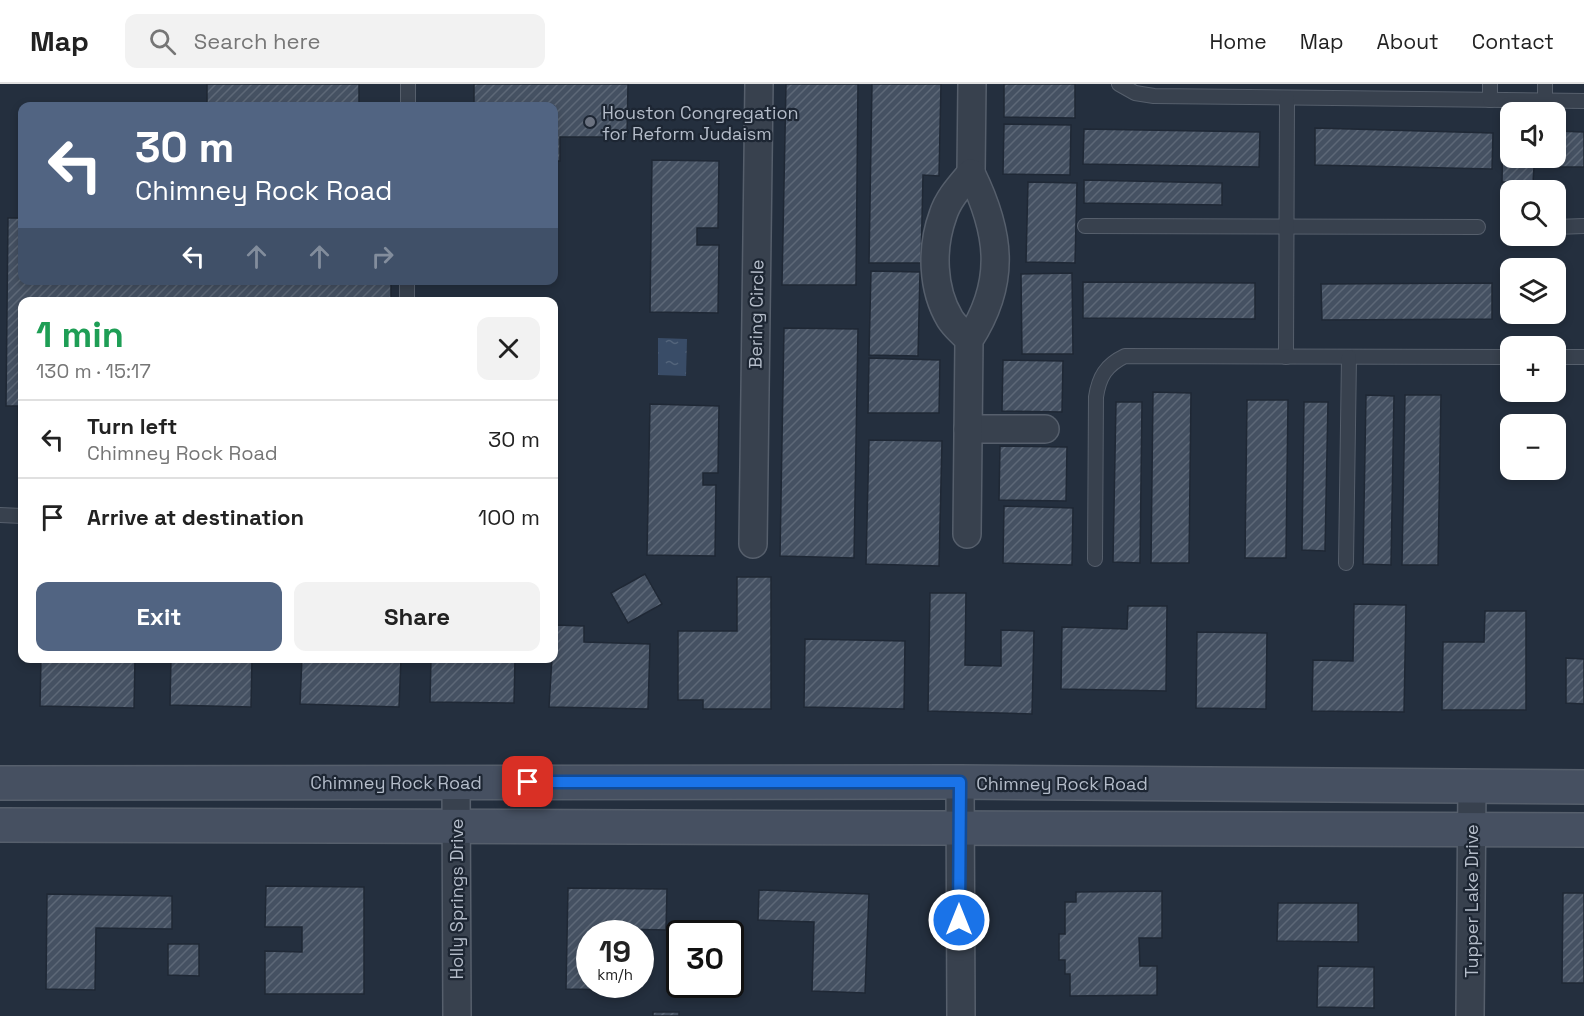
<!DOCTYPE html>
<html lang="en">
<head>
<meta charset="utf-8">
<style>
	:root { --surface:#fff; --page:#f2f2f2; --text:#222; --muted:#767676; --line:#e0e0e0; --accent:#516482 }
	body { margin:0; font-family:"Space Grotesk",sans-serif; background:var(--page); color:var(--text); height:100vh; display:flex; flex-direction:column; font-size:22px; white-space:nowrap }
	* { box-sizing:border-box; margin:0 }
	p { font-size:20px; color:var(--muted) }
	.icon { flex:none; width:33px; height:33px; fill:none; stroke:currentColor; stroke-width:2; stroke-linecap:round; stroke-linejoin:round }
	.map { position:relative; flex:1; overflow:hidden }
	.side { position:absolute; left:18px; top:213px; width:540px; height:366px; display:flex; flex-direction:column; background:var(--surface); border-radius:12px; box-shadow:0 3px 9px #0003 }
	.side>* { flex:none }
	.top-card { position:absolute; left:18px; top:18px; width:540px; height:183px; border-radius:12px; box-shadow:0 3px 9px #0003; background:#516482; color:#fff; overflow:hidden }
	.fabs { position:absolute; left:1500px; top:18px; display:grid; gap:12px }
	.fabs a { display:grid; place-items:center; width:66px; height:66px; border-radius:12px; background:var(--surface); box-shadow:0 3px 9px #0003; font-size:30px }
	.speed { position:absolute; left:576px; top:836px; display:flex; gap:12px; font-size:30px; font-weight:700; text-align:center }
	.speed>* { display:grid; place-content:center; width:78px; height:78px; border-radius:50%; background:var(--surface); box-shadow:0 3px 9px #0003; line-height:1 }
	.speed small { font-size:15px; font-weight:400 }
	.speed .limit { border:3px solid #111; border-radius:9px; background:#fff; color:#111 }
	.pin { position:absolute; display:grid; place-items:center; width:51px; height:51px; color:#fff; margin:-26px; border-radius:12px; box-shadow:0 3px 9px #0006 }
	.me { position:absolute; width:66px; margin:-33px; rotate:0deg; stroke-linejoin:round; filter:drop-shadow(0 0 4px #0008) }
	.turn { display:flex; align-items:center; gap:21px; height:126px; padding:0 18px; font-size:27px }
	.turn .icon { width:78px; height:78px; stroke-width:2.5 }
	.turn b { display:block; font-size:42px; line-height:51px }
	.lanes { display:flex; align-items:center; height:57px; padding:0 18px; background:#0003; justify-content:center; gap:30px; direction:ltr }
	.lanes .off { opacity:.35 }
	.round { display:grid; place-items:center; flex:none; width:63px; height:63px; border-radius:12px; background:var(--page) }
	.headline { display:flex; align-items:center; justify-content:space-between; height:102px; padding:0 18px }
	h1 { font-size:36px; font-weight:700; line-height:45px; color:#1e9e55 }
	.action { display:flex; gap:12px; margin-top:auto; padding:12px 18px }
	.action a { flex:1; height:69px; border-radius:12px; background:var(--accent); color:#fff; font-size:24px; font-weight:700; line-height:69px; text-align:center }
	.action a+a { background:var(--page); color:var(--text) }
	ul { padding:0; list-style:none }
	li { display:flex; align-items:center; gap:18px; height:78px; padding:0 18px; border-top:2px solid var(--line) }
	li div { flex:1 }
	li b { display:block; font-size:22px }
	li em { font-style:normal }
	header { display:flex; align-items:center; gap:36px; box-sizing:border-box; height:84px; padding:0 30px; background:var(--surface); border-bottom:2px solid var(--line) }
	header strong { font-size:28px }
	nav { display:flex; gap:33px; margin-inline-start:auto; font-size:21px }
	.search { width:420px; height:54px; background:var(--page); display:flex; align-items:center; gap:15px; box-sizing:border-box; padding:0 21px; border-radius:12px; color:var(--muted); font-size:22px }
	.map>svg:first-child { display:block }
</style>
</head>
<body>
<header>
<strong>Map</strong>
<div class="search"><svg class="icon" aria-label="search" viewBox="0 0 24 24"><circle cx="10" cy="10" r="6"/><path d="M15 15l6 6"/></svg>Search here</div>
<nav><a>Home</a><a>Map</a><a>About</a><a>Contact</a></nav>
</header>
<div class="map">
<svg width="1584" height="932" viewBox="0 0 1584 932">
	<defs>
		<pattern id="water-ripples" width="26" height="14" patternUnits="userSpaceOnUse" patternTransform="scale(1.5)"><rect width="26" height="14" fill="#394c67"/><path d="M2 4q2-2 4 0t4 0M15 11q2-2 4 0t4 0" fill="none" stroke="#53647b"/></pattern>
		<pattern id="building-hatch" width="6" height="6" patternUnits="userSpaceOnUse" patternTransform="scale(1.5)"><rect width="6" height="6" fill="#455162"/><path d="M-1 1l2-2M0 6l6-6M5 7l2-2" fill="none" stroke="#5d6877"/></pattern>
	</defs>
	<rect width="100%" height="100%" fill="#242f3e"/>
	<path fill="url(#water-ripples)" d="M658 254 687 255 686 292 658 291Z"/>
	<g fill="url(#building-hatch)" stroke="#1f2835" stroke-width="1.5">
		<rect x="207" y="0" width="152" height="22"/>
		<path d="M474 0H628L627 53H560V77H554V22H474Z"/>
		<path d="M786 0H858L856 201H782Z"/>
		<path d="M872 0H941L939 92 923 91 921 179H869Z"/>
		<path d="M1004 0H1075V34L1004 33Z"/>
		<path d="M1004 40 1071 41 1070 91 1003 90Z"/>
		<path d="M1315 44 1493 49 1492 85 1315 81Z"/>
		<path d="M1084 45 1260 48 1259 83 1083 80Z"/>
		<path d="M1503 47H1510V74H1556V47L1584 48V83H1534L1533 98H1502Z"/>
		<path d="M652 76 719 77 718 144H697V161H719L718 229 650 228Z"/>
		<path d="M1084 96 1222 99V121L1084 119Z"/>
		<path d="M1028 98 1077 99 1075 179 1026 178Z"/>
		<path d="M8 134H22V196H391V218H22V358L19 349 18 322H6Z"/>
		<path d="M871 187 920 188 918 272 869 271Z"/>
		<path d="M1072 189 1073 270H1022L1021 190Z"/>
		<path d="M1083 198 1255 199V235L1083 234Z"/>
		<path d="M1492 199V235L1322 236 1321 200Z"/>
		<path d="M784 244 858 245 854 474 780 472Z"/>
		<path d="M869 274 940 276 939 329H868Z"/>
		<path d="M1003 276 1063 277 1062 328 1002 327Z"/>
		<path d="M1153 308 1191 309 1189 479H1151Z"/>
		<path d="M1366 311 1394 312 1391 481 1363 480Z"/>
		<path d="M1405 311H1441L1438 481H1402Z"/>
		<path d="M1247 316H1288L1286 474H1245Z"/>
		<path d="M1116 318H1142L1140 479 1113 478Z"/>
		<path d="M1304 318H1328L1325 467 1302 466Z"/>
		<path d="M650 320 719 322 718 389H703V401H716L715 472 647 471Z"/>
		<path d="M869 356 942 357 939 482 866 480Z"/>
		<path d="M1000 362 1067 363 1066 417 999 416Z"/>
		<path d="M1004 422 1073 424 1072 481 1003 479Z"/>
		<path d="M645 490 662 520 628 539 611 509Z"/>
		<path d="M737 493H771V625H703V616H678V547H737Z"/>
		<path d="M930 509H966L965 581 1001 582V546L1034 547 1032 630 928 627Z"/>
		<path d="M1354 520 1406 521 1404 628 1312 627 1313 576 1353 577Z"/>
		<path d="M1128 522H1167L1166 607 1061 605 1062 543 1127 545Z"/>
		<path d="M1485 527H1526V626H1442L1443 558H1484Z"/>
		<path d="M554 541 584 542V558L650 560 648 625 549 623Z"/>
		<path d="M1197 548 1267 549 1266 625 1196 624Z"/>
		<path d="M805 555 905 557 904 625 804 623Z"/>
		<path d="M41 574H135L134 624 40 622Z"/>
		<path d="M171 574H252L251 623 170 621Z"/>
		<path d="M302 574H401L399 623 300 620Z"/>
		<path d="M431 574H515L514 619 430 618Z"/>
		<path d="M1566 574 1584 575V620L1566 619Z"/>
		<path d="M266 802 364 803V910H265V867L302 868V843H265Z"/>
		<path d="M568 804 667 805 666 846 620 845V849H590V900H620V906L566 905Z"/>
		<path d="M759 806 869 810 865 909 812 907 814 838 758 836Z"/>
		<path d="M1162 807V854H1139L1140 882H1157V911L1070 912V890H1065V876H1059V850H1065V818H1076V808Z"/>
		<path d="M1563 809H1584V899H1562Z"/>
		<path d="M47 810 172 812V845L96 844 95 906 46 905Z"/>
		<path d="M1278 819H1358V858L1277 857Z"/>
		<path d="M168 860H199V892L168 891Z"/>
		<path d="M1318 882 1374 883V924L1317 923Z"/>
		<rect x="653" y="928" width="26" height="4"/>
	</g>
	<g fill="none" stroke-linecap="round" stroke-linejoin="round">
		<g stroke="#565f6c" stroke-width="16">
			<g id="service">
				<path d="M1119 0 1135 9 1154 12 1584 17"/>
				<path d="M1490 0V16"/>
				<path d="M1545 17V0"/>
				<path d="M408 22V0"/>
				<path d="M1085 142 1478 143"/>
				<path d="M1556 143 1584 142"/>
				<path d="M407 218V196"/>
				<path d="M1286 273 1287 14"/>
				<path d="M1556 273H1584"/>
				<path d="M0 431 22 432"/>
				<path d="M1095 475 1096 313C1099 293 1106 281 1125 272L1510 273"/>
				<path d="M1346 479 1349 273"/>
			</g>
		</g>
		<g stroke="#565f6c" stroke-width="30">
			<g id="minor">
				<path d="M971 89 972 0"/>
				<path d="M968 345H1045"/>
				<path d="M967 450 969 256C1007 198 1000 148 971 89 960 102 948 115 943 131 931 164 932 205 950 235 955 243 963 249 969 256"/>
				<path d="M753 460 759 0"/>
				<path d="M456 698 457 932"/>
				<path d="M960 698 961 932"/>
				<path d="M1470 932 1472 702"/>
			</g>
		</g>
		<g stroke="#565f6c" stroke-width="36">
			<g id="secondary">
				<path d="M0 699 960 698 1584 703"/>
				<path d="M0 741 1584 746"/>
			</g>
		</g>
		<use href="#service" stroke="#38414e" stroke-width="14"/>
		<use href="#minor" stroke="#38414e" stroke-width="27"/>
		<use href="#secondary" stroke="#465061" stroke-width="33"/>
	</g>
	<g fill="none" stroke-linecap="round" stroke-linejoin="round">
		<g stroke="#114b97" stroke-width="15">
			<path id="route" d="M528 698H960L959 836"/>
		</g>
		<use href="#route" stroke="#1a73e8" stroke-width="10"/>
	</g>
	<circle fill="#6b7280" stroke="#1d2633" stroke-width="2" cx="590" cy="38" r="6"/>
	<g text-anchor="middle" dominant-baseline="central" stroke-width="4.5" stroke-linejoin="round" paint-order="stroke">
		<g font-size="18" fill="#b4bcc9" stroke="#1d2633" text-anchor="start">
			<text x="602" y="28">Houston Congregation<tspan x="602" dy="21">for Reform Judaism</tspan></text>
		</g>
		<g font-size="18" fill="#b4bcc9" stroke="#1d2633">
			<text transform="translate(756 230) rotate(-89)">Bering Circle</text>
			<text x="396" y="698">Chimney Rock Road</text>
			<text x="1062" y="699">Chimney Rock Road</text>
			<text transform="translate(456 815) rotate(-90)">Holly Springs Drive</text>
			<text transform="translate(1471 817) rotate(-90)">Tupper Lake Drive</text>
		</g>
	</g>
</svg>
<div class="fabs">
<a><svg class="icon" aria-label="sound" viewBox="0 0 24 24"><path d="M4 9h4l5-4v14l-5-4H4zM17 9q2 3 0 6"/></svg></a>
<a><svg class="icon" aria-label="search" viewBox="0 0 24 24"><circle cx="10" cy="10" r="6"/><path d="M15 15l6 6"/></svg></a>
<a><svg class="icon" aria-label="layers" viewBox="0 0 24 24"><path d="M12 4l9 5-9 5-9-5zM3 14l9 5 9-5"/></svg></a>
<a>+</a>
<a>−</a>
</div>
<div class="speed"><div>19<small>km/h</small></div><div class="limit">30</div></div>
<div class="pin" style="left:528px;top:698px;background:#d93025"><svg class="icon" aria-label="arrive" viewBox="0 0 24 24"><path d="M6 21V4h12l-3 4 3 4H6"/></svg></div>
<svg class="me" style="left:959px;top:836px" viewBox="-20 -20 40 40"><circle r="17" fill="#1a73e8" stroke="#fff" stroke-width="3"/><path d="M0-11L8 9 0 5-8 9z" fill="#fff"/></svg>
<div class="top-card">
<div class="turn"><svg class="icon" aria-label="left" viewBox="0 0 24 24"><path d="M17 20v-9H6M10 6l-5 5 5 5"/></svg><div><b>30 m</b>Chimney Rock Road</div></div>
<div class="lanes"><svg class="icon" aria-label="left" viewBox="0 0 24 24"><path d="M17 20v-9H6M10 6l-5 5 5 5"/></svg><svg class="icon off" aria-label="ahead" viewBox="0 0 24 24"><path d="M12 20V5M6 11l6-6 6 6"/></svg><svg class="icon off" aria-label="ahead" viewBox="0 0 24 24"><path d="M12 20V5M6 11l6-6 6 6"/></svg><svg class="icon off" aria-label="right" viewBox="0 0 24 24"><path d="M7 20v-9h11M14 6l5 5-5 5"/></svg></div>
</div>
<section class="side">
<div class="headline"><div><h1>1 min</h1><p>130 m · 15:17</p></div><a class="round"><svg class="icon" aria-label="close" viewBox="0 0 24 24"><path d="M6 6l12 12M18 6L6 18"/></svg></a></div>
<ul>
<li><svg class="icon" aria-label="left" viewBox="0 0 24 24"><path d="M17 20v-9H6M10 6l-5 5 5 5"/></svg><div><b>Turn left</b><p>Chimney Rock Road</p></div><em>30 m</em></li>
<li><svg class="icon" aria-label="arrive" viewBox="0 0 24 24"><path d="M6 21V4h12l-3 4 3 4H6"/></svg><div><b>Arrive at destination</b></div><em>100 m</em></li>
</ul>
<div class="action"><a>Exit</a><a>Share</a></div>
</section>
</div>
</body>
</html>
